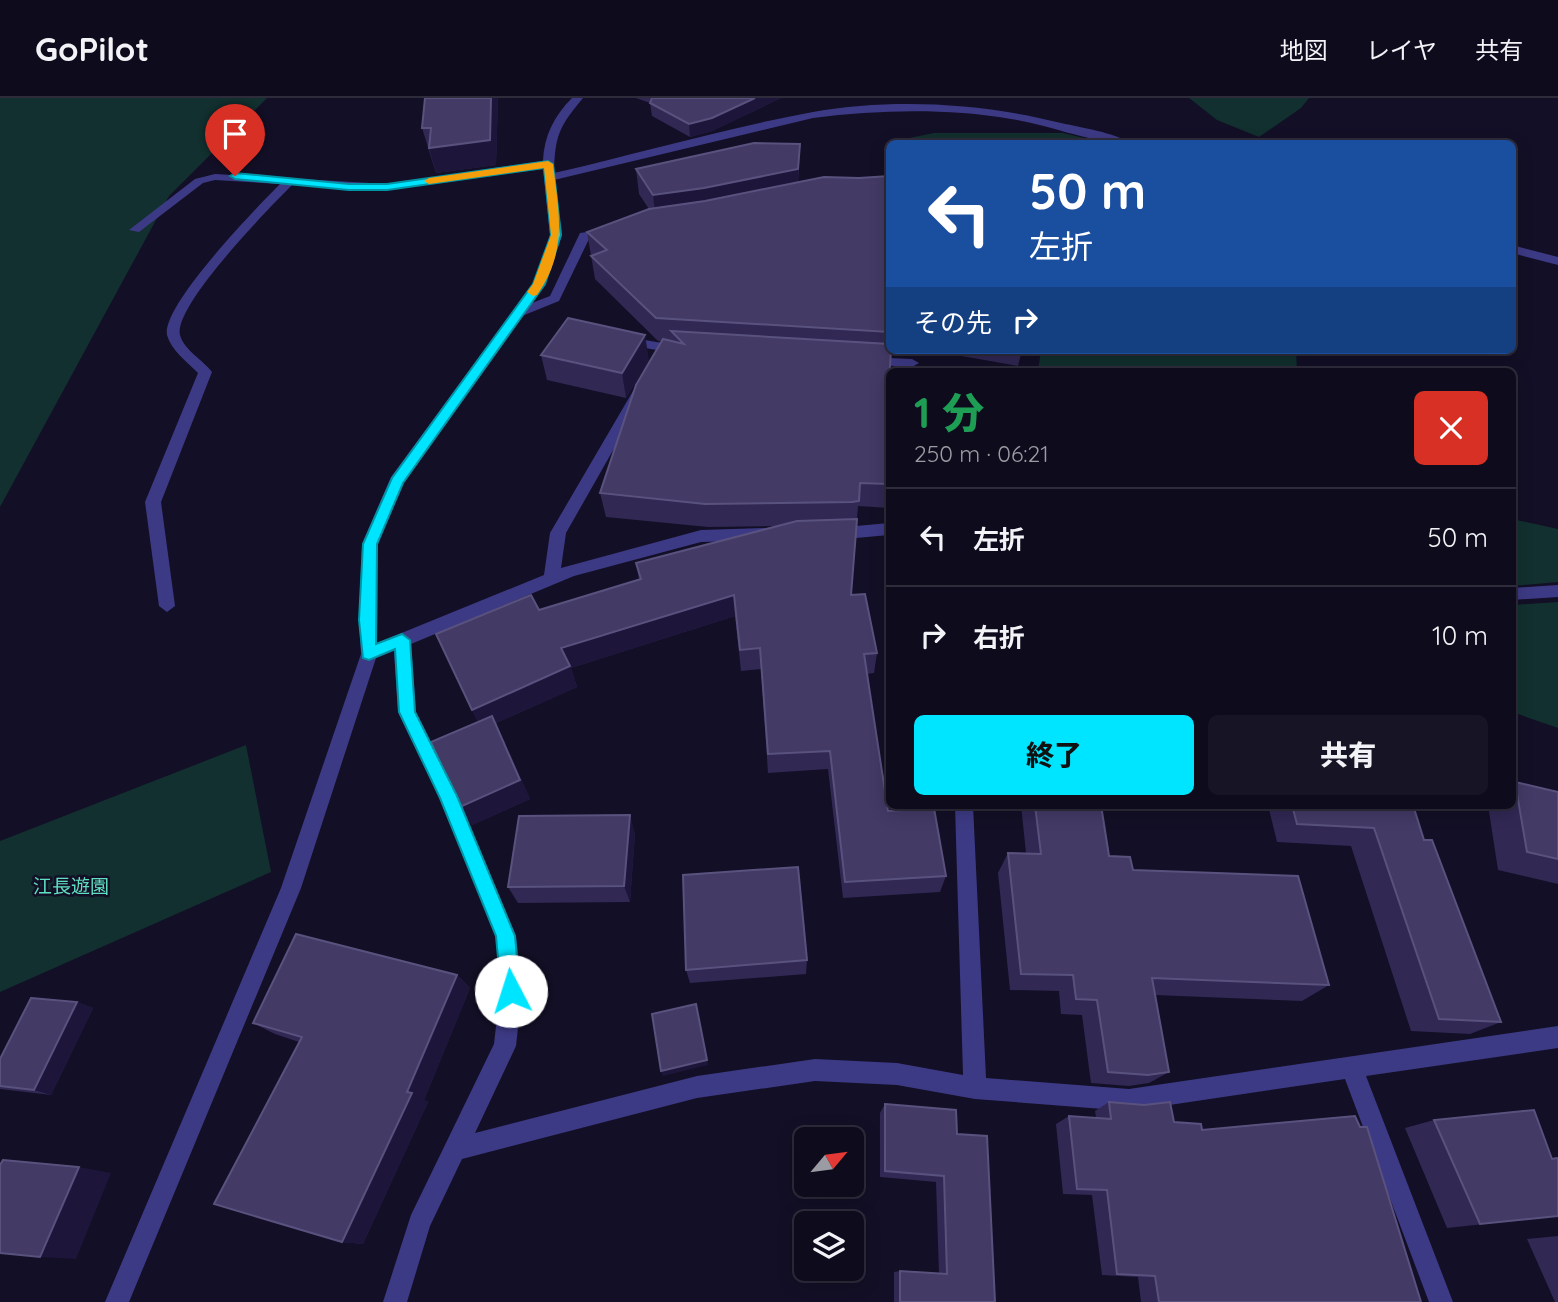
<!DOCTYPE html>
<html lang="ja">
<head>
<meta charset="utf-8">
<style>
	:root { --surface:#0e0b1c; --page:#171425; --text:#f1f3f6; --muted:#9b9ba3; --line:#2e2b3b; --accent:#00e5ff }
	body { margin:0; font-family:Quicksand,"Noto Sans JP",sans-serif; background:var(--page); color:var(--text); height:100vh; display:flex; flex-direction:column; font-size:26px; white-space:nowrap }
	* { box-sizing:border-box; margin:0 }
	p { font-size:23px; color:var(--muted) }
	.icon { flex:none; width:38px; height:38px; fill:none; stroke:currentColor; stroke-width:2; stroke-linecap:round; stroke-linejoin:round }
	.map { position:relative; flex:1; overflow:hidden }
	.details { position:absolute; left:886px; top:270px; width:630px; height:441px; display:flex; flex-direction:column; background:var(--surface); border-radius:10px; box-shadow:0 4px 18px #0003,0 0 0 2px var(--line) }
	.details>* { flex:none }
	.top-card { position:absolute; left:886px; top:42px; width:630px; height:214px; border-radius:10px; box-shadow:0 4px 18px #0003,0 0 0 2px var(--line); background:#1a4fa0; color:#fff; overflow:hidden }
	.needle { width:46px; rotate:61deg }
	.tools { position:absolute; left:794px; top:1029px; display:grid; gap:14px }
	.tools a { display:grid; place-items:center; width:70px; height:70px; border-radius:10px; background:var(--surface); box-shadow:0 4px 18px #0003,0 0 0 2px var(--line); font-size:35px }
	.pin { position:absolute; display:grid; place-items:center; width:60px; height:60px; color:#fff; margin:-72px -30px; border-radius:50% 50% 50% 0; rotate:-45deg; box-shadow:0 0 7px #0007 }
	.pin .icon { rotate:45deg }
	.me { position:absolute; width:77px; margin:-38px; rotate:355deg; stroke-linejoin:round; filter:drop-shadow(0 0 5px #0008) }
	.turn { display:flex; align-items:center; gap:24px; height:147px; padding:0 28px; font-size:32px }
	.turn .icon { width:91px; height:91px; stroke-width:2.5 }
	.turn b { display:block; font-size:49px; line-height:60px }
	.then { display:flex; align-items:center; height:66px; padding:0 28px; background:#0003; gap:14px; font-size:26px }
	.round { display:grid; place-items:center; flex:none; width:74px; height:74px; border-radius:10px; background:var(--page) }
	.overview { display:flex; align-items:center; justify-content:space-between; height:119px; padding:0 28px }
	h1 { font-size:42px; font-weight:800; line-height:52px; color:#1e9e55 }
	.button { display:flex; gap:14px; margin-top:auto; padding:14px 28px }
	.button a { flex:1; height:80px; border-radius:10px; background:var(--accent); color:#111; font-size:28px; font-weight:800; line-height:80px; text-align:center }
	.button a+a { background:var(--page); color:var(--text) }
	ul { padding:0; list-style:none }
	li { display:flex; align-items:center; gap:21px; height:98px; padding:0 28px; border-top:2px solid var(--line) }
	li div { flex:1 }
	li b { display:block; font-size:26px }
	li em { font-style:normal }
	header { display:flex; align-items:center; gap:42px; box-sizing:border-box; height:98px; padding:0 35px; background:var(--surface); border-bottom:2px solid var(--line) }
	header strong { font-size:33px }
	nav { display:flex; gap:38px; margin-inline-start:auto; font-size:24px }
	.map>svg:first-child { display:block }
</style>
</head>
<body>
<header>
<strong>GoPilot</strong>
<nav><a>地図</a><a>レイヤ</a><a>共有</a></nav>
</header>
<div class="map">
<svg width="1558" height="1204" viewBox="0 0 1558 1204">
	<rect width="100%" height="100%" fill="#130f26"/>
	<g fill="#12302f">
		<path d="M0 0H267L169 98 0 409Z"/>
		<path d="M1189 0H1309L1301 10 1259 39 1217 22Z"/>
		<path d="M934 35H1063L1105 45H901L904 41Z"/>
		<path d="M1041 252H1296L1297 273H1038Z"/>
		<path d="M1512 421 1558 431V484L1512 488Z"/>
		<path d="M1558 504V630L1512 614V507Z"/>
		<path d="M246 647 271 774 0 894V743Z"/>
	</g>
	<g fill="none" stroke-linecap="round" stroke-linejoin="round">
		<g fill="#3d3a85" fill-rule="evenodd">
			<path d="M572 0H583C559 29 555 37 554 75 640 55 726 30 813 14 893 0 982 5 1061 25 1083 30 1113 34 1132 46 1093 46 1050 27 1011 21 945 10 879 12 813 20L554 82 562 137 545 186 532 205 550 198 580 135 609 131 615 135 609 139 589 141 559 203 522 218 403 385 378 446 377 545 544 477 550 435 633 293H643L645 296 566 435 561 470 701 432 768 430 776 436 768 442 701 444 574 478 411 546 416 614 457 698 516 838 522 893 516 948 475 1035 697 978 815 961 897 965 963 977 955 707H973L986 980 1129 991 1558 928V950L1366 978 1453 1204H1429L1345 981 1129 1013 975 1001 897 987 815 983 697 1000 462 1061 430 1128 407 1204H383L411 1117 494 946 500 893 496 838 439 699 398 614 394 553 376 560 301 790 129 1204H105L281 790 361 556 359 521 362 446 391 379 533 186 550 137 543 70 387 92 292 87C270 109 173 208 180 237 184 252 203 262 212 274L161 404 175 508 167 514 159 508 145 404 198 275C187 264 171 252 167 237 161 208 258 108 280 86L215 82 203 85 139 134 129 132 195 81 215 76 387 86 543 63C544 38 554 18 572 0Z"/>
			<path d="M1512 147 1558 159V167L1512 155Z"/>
			<path d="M626 239 681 248 688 252 681 256 621 246V240Z"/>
			<path d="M866 259 912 261 919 265 912 269 861 266V260Z"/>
			<path d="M889 425V437L834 442 826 436 834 430Z"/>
			<path d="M1558 487V499L1512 502V490Z"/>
		</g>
	</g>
	<g fill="#312854">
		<path d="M425 0H498L496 67 436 75 422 30Z"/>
		<path d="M636 0H781L712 33 690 39 652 18 650 5Z"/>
		<path d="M636 71H799L798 85 889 78V252H906V254L891 252 886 333H889V410L858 408 851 497 877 555 874 575 867 576 888 713 946 778 940 794 843 800 828 671 768 675 761 571 741 573 735 518 571 570 577 589 496 625 530 701 472 727 460 709 478 624 472 612 539 512 639 482 636 465 775 428 708 429 606 419 600 395 662 243H658L595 181 587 134 649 111 639 96Z"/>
		<path d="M928 252H1022L1018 268Z"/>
		<path d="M541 257 649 262 626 300 547 282Z"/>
		<path d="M1515 684 1558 694V786L1498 772 1488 707H1512V686Z"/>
		<path d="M1021 707H1101L1109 758 1329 887 1302 903 1155 897 1169 974 1149 985 1129 988 1091 985 1082 917 1061 916 1059 893 1010 892 998 775 1008 755H1026Z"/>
		<path d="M1268 707H1413L1424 742 1501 924 1470 936 1411 933 1351 748 1277 744Z"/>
		<path d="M635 735 630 804 518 805 508 789Z"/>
		<path d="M807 862 806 876 690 885 686 872Z"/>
		<path d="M457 877 470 890 424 1002 428 1004 363 1146 342 1144 299 944 275 936 253 925Z"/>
		<path d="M77 904 93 910 51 997 0 991V961Z"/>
		<path d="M1109 1004 1202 1032 1421 1204H1141L1138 1179 1102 1177 1092 1097 1063 1096 1056 1026 1069 1018 1096 1020 1095 1013Z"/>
		<path d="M885 1006 957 1036 995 1204H894V1174L900 1173 939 1176 936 1084 880 1079V1015Z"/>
		<path d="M1434 1022 1552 1060 1558 1059V1118L1447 1130 1405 1030Z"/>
		<path d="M1558 1138V1204H1555L1527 1141Z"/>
	</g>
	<g fill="#1d163a">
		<path d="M491 0H498L496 67 436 75 429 50Z"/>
		<path d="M755 0H781L712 33 690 39 689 26Z"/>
		<path d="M800 46 797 96 656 122 653 97Z"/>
		<path d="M645 237 649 262 626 300 622 275Z"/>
		<path d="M734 497 735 518 571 570 577 589 496 625 530 701 472 727 460 709 482 632 472 612 561 550Z"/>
		<path d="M630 717 635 735 630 804 624 788Z"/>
		<path d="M457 877 470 890 424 1002 428 1004 363 1146 342 1144Z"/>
		<path d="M77 904 93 910 51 997 34 992Z"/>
		<path d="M696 906 708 967 663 978 661 973Z"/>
		<path d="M79 1069 111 1075 76 1161 40 1159Z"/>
	</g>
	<g fill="#433a66" stroke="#5a527e" stroke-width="2">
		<path d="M425 0H491L490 42 429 50 431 30H422Z"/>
		<path d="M652 0H755L712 20 689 26 650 5Z"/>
		<path d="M754 45 800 46 798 71 704 90 653 97 636 71Z"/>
		<path d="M889 78V234L656 220 591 158 607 152 587 134 649 111 705 103 824 79 859 80Z"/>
		<path d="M568 220 645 237 622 275 541 257Z"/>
		<path d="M671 233 889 246V252H891L886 333H889V386L860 385 859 403 852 404 705 406 600 395 636 287 663 241 684 246Z"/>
		<path d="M857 421 851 497 865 496 877 555 864 556 888 713 934 710 946 778 845 784 830 653 768 656 760 550 740 552 734 497 561 550 570 568 472 612 436 536 531 497 539 512 641 481 636 465 797 423Z"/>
		<path d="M492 618 520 682 460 709 431 644Z"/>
		<path d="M1515 684 1558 694V761L1527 754Z"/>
		<path d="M1035 707H1101L1109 758 1130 759 1133 772 1298 778 1329 887 1152 880 1169 974 1148 977 1108 974 1097 902 1076 901 1073 877 1021 876 1008 755 1041 756Z"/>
		<path d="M1292 707H1413L1424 742H1432L1501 924 1439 921 1374 730 1297 726Z"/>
		<path d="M630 717 624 788 508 789 519 718Z"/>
		<path d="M798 769 807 862 686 872 683 777Z"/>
		<path d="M296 836 457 877 407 994 412 995 342 1144 214 1106 302 939 253 925Z"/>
		<path d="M31 900 77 904 34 992 0 988V961Z"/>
		<path d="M696 906 707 962 661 973 652 916Z"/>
		<path d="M1109 1004 1144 1007 1170 1004 1174 1024 1201 1026 1202 1032 1355 1018 1360 1029H1367L1421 1204H1159L1155 1178 1117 1176 1107 1092 1077 1091 1069 1018 1111 1021Z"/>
		<path d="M885 1006 956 1012 957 1036 987 1038 995 1204H900V1173L947 1176 944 1078 885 1073Z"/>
		<path d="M1534 1012 1552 1061 1558 1060V1118L1480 1126 1434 1022Z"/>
		<path d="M3 1062 79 1069 40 1159 0 1155V1067Z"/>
	</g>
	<path fill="#00e5ff" stroke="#0095a6" stroke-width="2" d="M548 63 553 66 561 137 545 186 403 385 377 446 376 546 402 536 410 542 415 614 457 698 515 838 520 893 517 899 511 902 504 899 501 893 496 838 440 700 399 614 395 551 369 562 363 560 359 522 363 446 392 380 533 186 551 137 544 70 387 92H349L235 81 230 78 235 75 349 86H387Z"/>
	<path fill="#f59e0b" d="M548 63 553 66C559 115 568 153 537 197L533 198 527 194 533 186 551 137 544 70 429 86 424 83 429 80Z"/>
	<g text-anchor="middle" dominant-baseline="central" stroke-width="5" stroke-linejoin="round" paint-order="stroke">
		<g font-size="19" fill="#5fe0c0" stroke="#130f26">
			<text x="71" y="788">江長遊園</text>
		</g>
	</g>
</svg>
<div class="tools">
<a><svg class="needle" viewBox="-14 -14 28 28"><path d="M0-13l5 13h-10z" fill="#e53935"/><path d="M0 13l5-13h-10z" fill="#9b9ba3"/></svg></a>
<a><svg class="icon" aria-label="layers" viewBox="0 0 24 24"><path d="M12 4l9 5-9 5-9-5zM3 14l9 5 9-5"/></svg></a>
</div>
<div class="pin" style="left:235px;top:78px;background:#d93025"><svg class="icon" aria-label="arrive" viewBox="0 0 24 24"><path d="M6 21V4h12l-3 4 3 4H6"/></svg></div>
<svg class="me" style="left:511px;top:893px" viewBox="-20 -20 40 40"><circle r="19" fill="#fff"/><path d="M0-13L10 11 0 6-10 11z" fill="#00e5ff"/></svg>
<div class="top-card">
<div class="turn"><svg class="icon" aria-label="left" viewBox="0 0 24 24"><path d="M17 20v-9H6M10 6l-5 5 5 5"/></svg><div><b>50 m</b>左折</div></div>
<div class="then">その先<svg class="icon" aria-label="right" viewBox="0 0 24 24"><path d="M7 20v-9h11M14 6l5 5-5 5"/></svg></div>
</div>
<section class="details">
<div class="overview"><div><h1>1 分</h1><p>250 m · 06:21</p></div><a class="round" style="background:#d93025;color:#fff"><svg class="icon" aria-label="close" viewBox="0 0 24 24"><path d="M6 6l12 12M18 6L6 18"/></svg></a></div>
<ul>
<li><svg class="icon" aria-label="left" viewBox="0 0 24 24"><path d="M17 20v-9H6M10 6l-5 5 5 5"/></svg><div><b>左折</b></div><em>50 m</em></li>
<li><svg class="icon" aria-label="right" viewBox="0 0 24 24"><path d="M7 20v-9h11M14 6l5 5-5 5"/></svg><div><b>右折</b></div><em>10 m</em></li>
</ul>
<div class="button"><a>終了</a><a>共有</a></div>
</section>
</div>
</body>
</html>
